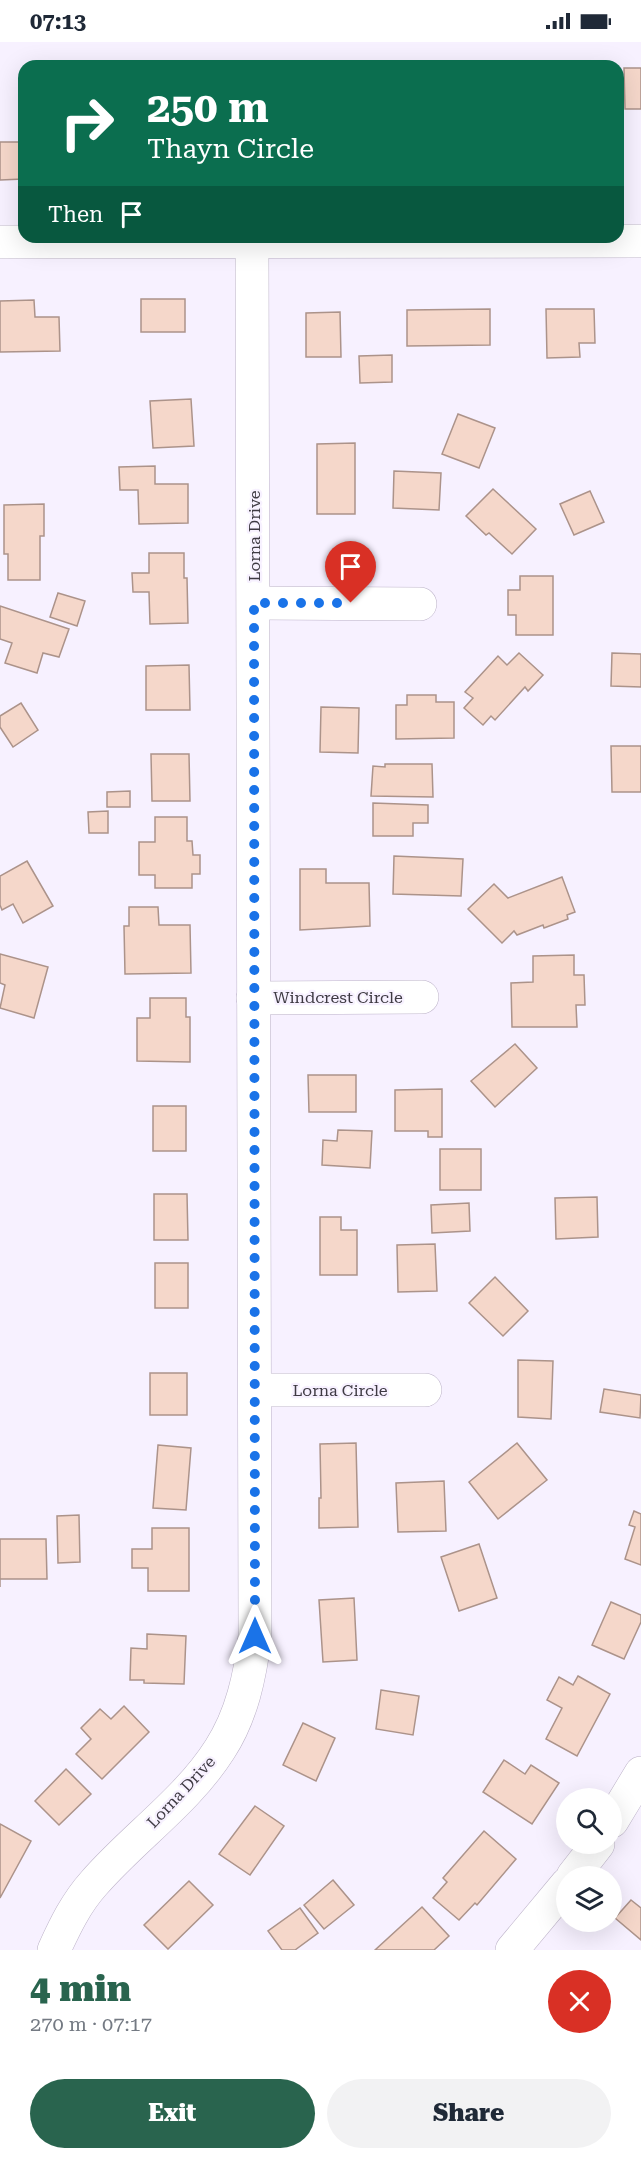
<!DOCTYPE html>
<html lang="en">
<head>
<meta charset="utf-8">
<style>
	:root { --surface:#fff; --page:#f2f2f3; --text:#1f2937; --muted:#747a83; --accent:#29644e }
	body { margin:0; font-family:"Roboto Serif",serif; background:var(--page); color:var(--text); height:100vh; display:flex; flex-direction:column; font-size:22px; white-space:nowrap }
	* { box-sizing:border-box; margin:0 }
	p { font-size:20px; color:var(--muted) }
	.icon { flex:none; width:33px; height:33px; fill:none; stroke:currentColor; stroke-width:2; stroke-linecap:round; stroke-linejoin:round }
	.map { position:relative; height:1908px; overflow:hidden }
	.drawer { display:flex; flex-direction:column; background:var(--surface); flex:1 }
	.drawer>* { flex:none }
	.banner { position:absolute; left:18px; top:18px; width:606px; height:183px; border-radius:18px; box-shadow:0 6px 24px #0002; background:#0b6e4f; color:#fff; overflow:hidden }
	.tools { position:absolute; left:556px; top:1746px; display:grid; gap:12px }
	.tools a { display:grid; place-items:center; width:66px; height:66px; border-radius:50%; background:var(--surface); box-shadow:0 6px 24px #0002; font-size:30px }
	.pin { position:absolute; display:grid; place-items:center; width:51px; height:51px; color:#fff; margin:-62px -26px; border-radius:50% 50% 50% 0; rotate:-45deg; box-shadow:0 0 6px #0007 }
	.pin .icon { rotate:45deg }
	.me { position:absolute; width:66px; margin:-33px; rotate:0deg; stroke-linejoin:round; filter:drop-shadow(0 0 4px #0008) }
	.turn { display:flex; align-items:center; gap:21px; height:126px; padding:0 30px; font-size:27px }
	.turn .icon { width:78px; height:78px; stroke-width:2.5 }
	.turn b { display:block; font-size:42px; line-height:51px }
	.then { display:flex; align-items:center; height:57px; padding:0 30px; background:#0003; gap:12px; font-size:22px }
	.round { display:grid; place-items:center; flex:none; width:63px; height:63px; border-radius:32px; background:var(--page) }
	.head { display:flex; align-items:center; justify-content:space-between; height:102px; padding:0 30px }
	h1 { font-size:36px; font-weight:800; line-height:45px; color:var(--accent) }
	.action { display:flex; gap:12px; margin-top:auto; padding:12px 30px }
	.action a { flex:1; height:69px; border-radius:36px; background:var(--accent); color:#fff; font-size:24px; font-weight:800; line-height:69px; text-align:center }
	.action a+a { background:var(--page); color:var(--text) }
	.status { display:flex; justify-content:space-between; align-items:center; height:42px; padding:0 30px; background:var(--surface); direction:ltr }
	.status svg { height:16px; fill:currentColor }
	.map>svg:first-child { display:block }
</style>
</head>
<body>
<div class="status"><b>07:13</b><svg viewBox="0 0 49 12"><path d="M0 12V9h3v3zM5 12V6h3v6zM10 12V3h3v9zM15 12V0h3v12zM26 1h20v11H26zM47 4h2v5h-2z"/></svg></div>
<div class="map">
<svg width="641" height="1908" viewBox="0 0 641 1908">
	<rect width="100%" height="100%" fill="#f7f1ff"/>
	<g fill="#f5d7ca" stroke="#ac938a" stroke-width="1.5">
		<path d="M624 26H641V67H625Z"/>
		<path d="M0 100H24L23 137 0 138Z"/>
		<rect x="141" y="257" width="44" height="33"/>
		<path d="M34 258 35 275H59L60 309 0 310V259Z"/>
		<path d="M490 267V303L407 304V268Z"/>
		<path d="M546 267H594L595 301H579L580 315 547 316Z"/>
		<path d="M340 270 341 315H306V271Z"/>
		<path d="M392 313V340L360 341 359 314Z"/>
		<path d="M191 357 194 404 153 406 150 359Z"/>
		<path d="M458 372 495 386 479 426 442 412Z"/>
		<path d="M355 401V472H317V402Z"/>
		<path d="M155 424V442H188V481L139 482 138 448H120L119 425Z"/>
		<path d="M394 429 441 431 439 468 393 466Z"/>
		<path d="M493 447 536 487 512 512 489 491 486 493 466 474Z"/>
		<path d="M590 449 604 480 574 493 560 462Z"/>
		<path d="M44 462V494H40V538H8V512H4V463Z"/>
		<path d="M149 511H184V536H187L188 581 150 582 149 550H133L132 531H149Z"/>
		<path d="M520 534H553V593H516V573H508V548H520Z"/>
		<path d="M58 551 85 559 77 584 50 575Z"/>
		<path d="M0 564 69 587 59 615 43 611 37 631 5 621 12 601 0 597Z"/>
		<path d="M519 611 543 633 528 649 525 645 495 678 491 674 483 683 464 666 473 656 465 650 498 614 507 623Z"/>
		<path d="M612 611 641 612V645L611 644Z"/>
		<path d="M189 623 190 668H146V624Z"/>
		<path d="M407 653H436V660H454V696L396 697V663H407Z"/>
		<path d="M21 661 38 688 13 705 0 685V674Z"/>
		<path d="M321 665 359 666 358 711 320 710Z"/>
		<path d="M611 704H641V750H612Z"/>
		<path d="M151 712H189L190 759H152Z"/>
		<path d="M385 722H432L433 755 371 754 373 724 385 725Z"/>
		<path d="M130 749V765H107V750Z"/>
		<path d="M373 761 428 763V781H413V794H373Z"/>
		<path d="M108 769V791H89L88 770Z"/>
		<path d="M155 775H187V799H192L193 813H200V832H192V846H155V833H139V800H155Z"/>
		<path d="M394 814 463 817 461 854 393 852Z"/>
		<path d="M27 819 53 864 23 881 13 862 2 868 0 863V834Z"/>
		<path d="M300 827H326V841H369L370 884 300 888Z"/>
		<path d="M562 835 575 870 567 873 568 877 544 886 543 883 517 893 514 889 502 901 468 867 494 842 508 856Z"/>
		<path d="M129 865H158L159 883H190L191 931 125 932 124 884H129Z"/>
		<path d="M0 912 48 925 34 976 0 966 5 943 0 941Z"/>
		<path d="M574 913V933H584L585 963H576L577 985H512L511 941 533 940V914Z"/>
		<path d="M150 956H186V975H190V1020L137 1019V976H150Z"/>
		<path d="M515 1002 537 1026 495 1065 471 1039Z"/>
		<path d="M308 1033H356V1070H309Z"/>
		<path d="M442 1047V1095H428V1089H395V1048Z"/>
		<rect x="153" y="1064" width="33" height="45"/>
		<path d="M338 1088 372 1089 370 1126 322 1123 323 1098 337 1099Z"/>
		<rect x="440" y="1107" width="41" height="41"/>
		<path d="M154 1152H187L188 1198H154Z"/>
		<path d="M597 1155 598 1195 556 1197 555 1156Z"/>
		<path d="M469 1161 470 1189 432 1191 431 1163Z"/>
		<path d="M320 1175H341V1188H357V1233H320Z"/>
		<path d="M435 1202 437 1249 398 1250 397 1203Z"/>
		<rect x="155" y="1221" width="33" height="45"/>
		<path d="M495 1235 528 1269 503 1294 469 1261Z"/>
		<path d="M518 1318 553 1319 551 1377 518 1375Z"/>
		<rect x="150" y="1331" width="37" height="42"/>
		<path d="M604 1347 641 1353 640 1376 600 1370Z"/>
		<path d="M356 1401 358 1485 319 1486V1456H321L320 1402Z"/>
		<path d="M517 1401 547 1438 498 1477 469 1440Z"/>
		<path d="M158 1403 191 1406 186 1468 153 1466Z"/>
		<path d="M444 1439 446 1489 398 1490 396 1441Z"/>
		<path d="M634 1469 641 1472V1523L625 1517 635 1485 629 1483Z"/>
		<path d="M79 1473 80 1520 58 1521 57 1474Z"/>
		<path d="M152 1486H189V1549H148V1526H132V1507H152Z"/>
		<path d="M0 1497H46L47 1537H0V1545Z"/>
		<path d="M479 1502 497 1556 459 1569 441 1515Z"/>
		<path d="M354 1556 357 1618 323 1620 319 1558Z"/>
		<path d="M611 1560 641 1573V1580L624 1617 592 1603Z"/>
		<path d="M147 1592 186 1594 184 1642 144 1641V1638H130L131 1606 147 1607Z"/>
		<path d="M578 1634 610 1652 577 1714 546 1697 562 1666 547 1658 559 1635 573 1643Z"/>
		<path d="M381 1648 419 1654 413 1693 376 1687Z"/>
		<path d="M124 1664 149 1690 102 1737 76 1712 91 1697 81 1686 100 1667 111 1677Z"/>
		<path d="M303 1681 335 1696 316 1739 283 1723Z"/>
		<path d="M504 1718 525 1732 531 1723 559 1741 532 1782 483 1750Z"/>
		<path d="M66 1727 91 1752 59 1783 35 1759Z"/>
		<path d="M255 1764 284 1784 250 1833 219 1812Z"/>
		<path d="M0 1782 31 1799 0 1856Z"/>
		<path d="M484 1789 516 1817 477 1863 475 1861 459 1878 433 1856 447 1840 443 1836Z"/>
		<path d="M333 1838 354 1863 324 1887 304 1863Z"/>
		<path d="M189 1839 213 1863 168 1907 144 1883Z"/>
		<path d="M631 1858 641 1866V1898L615 1876Z"/>
		<path d="M422 1865 449 1894 434 1908H375Z"/>
		<path d="M300 1866 318 1891 295 1908H282L268 1889Z"/>
	</g>
	<g fill="none" stroke-linecap="round" stroke-linejoin="round">
		<g stroke="#bcb2c8" stroke-width="34">
			<g id="minor">
				<path d="M0 200 641 199"/>
				<path d="M254 561 420 562"/>
				<path d="M253 956 422 955"/>
				<path d="M255 1348H425"/>
				<path d="M612 1779 641 1731"/>
				<path d="M573 1834 598 1802"/>
				<path d="M54 1908C65 1884 76 1861 94 1841 134 1795 187 1759 220 1707 242 1673 250 1634 255 1594L252 200"/>
				<path d="M512 1908 567 1842"/>
			</g>
		</g>
		<use href="#minor" stroke="#fff" stroke-width="33"/>
	</g>
	<g fill="none" stroke-linecap="round" stroke-linejoin="round">
		<path stroke="#1a73e8" stroke-width="10" stroke-dasharray="0 18" d="M255 1594 254 561H351"/>
	</g>
	<g text-anchor="middle" dominant-baseline="central" stroke-width="4.5" stroke-linejoin="round" paint-order="stroke">
		<g font-size="16" fill="#3e3a43" stroke="#f7f1ff">
			<text transform="translate(254 494) rotate(-90)">Lorna Drive</text>
			<text x="338" y="955">Windcrest Circle</text>
			<text x="340" y="1348">Lorna Circle</text>
			<text transform="translate(181 1750) rotate(-47)">Lorna Drive</text>
		</g>
	</g>
</svg>
<div class="tools">
<a><svg class="icon" aria-label="search" viewBox="0 0 24 24"><circle cx="10" cy="10" r="6"/><path d="M15 15l6 6"/></svg></a>
<a><svg class="icon" aria-label="layers" viewBox="0 0 24 24"><path d="M12 4l9 5-9 5-9-5zM3 14l9 5 9-5"/></svg></a>
</div>
<div class="pin" style="left:351px;top:561px;background:#d93025"><svg class="icon" aria-label="arrive" viewBox="0 0 24 24"><path d="M6 21V4h12l-3 4 3 4H6"/></svg></div>
<svg class="me" style="left:255px;top:1594px" viewBox="-20 -20 40 40"><path d="M0-17L14 15 0 8-14 15z" fill="#1a73e8" stroke="#fff" stroke-width="4"/></svg>
<div class="banner">
<div class="turn"><svg class="icon" aria-label="right" viewBox="0 0 24 24"><path d="M7 20v-9h11M14 6l5 5-5 5"/></svg><div><b>250 m</b>Thayn Circle</div></div>
<div class="then">Then<svg class="icon" aria-label="arrive" viewBox="0 0 24 24"><path d="M6 21V4h12l-3 4 3 4H6"/></svg></div>
</div>
</div>
<section class="drawer">
<div class="head"><div><h1>4 min</h1><p>270 m · 07:17</p></div><a class="round" style="background:#d93025;color:#fff"><svg class="icon" aria-label="close" viewBox="0 0 24 24"><path d="M6 6l12 12M18 6L6 18"/></svg></a></div>
<div class="action"><a>Exit</a><a>Share</a></div>
</section>
</body>
</html>
